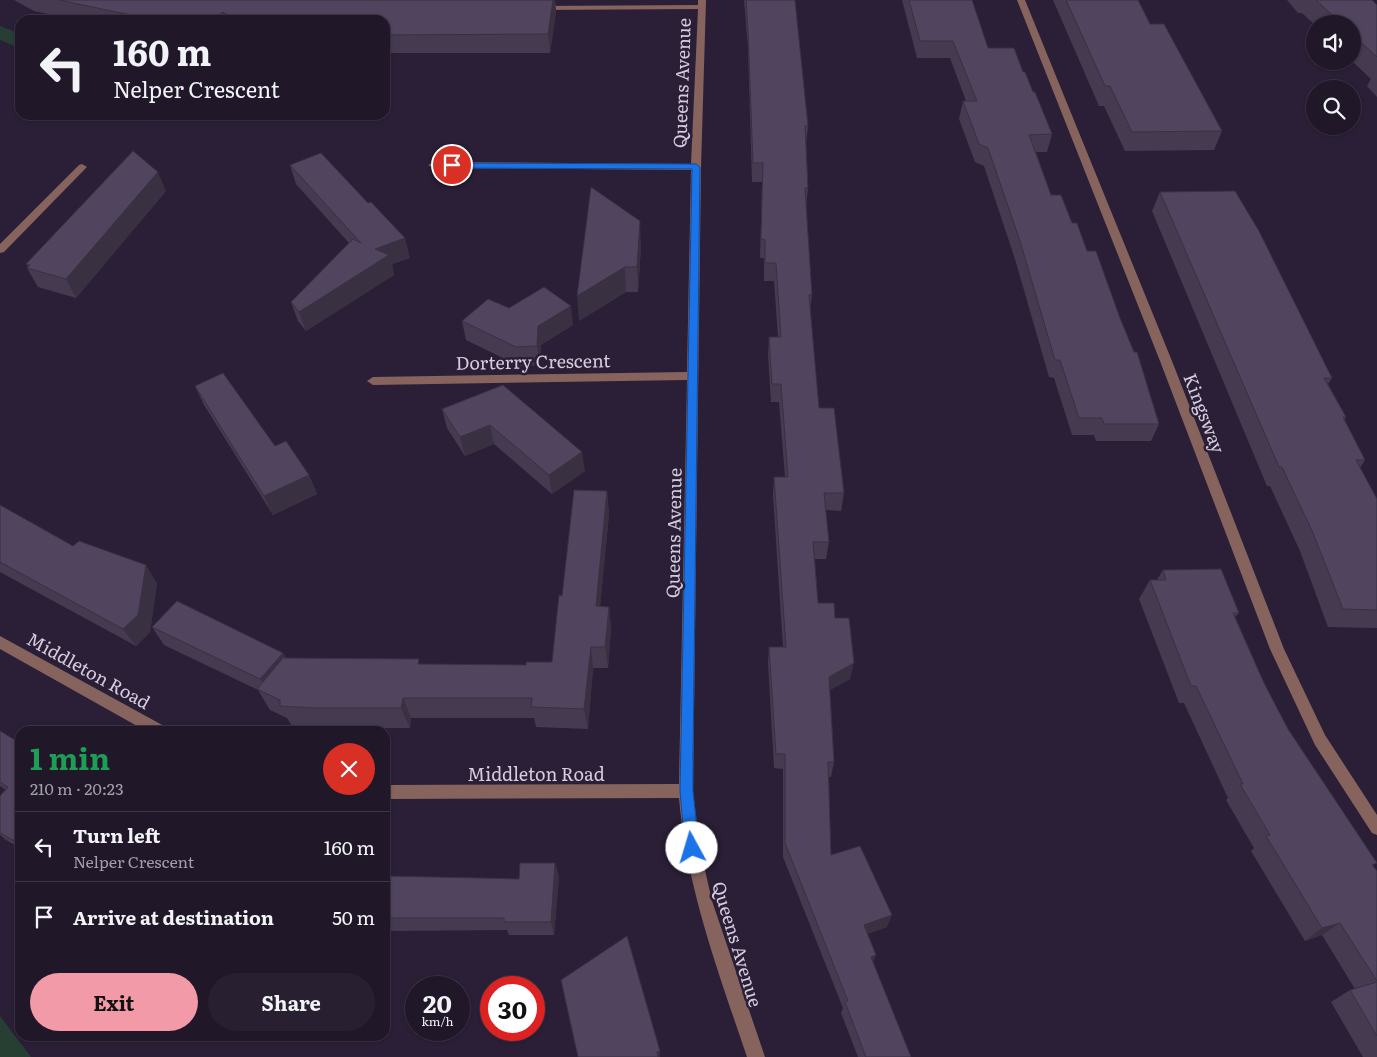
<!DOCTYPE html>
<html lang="en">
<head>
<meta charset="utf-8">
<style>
	:root { --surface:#201729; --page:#282031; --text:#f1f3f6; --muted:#a29fa8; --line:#3d3646; --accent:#f39aa8 }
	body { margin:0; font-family:Literata,serif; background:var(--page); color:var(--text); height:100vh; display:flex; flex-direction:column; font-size:19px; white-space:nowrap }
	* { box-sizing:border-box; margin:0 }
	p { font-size:16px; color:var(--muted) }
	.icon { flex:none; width:28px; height:28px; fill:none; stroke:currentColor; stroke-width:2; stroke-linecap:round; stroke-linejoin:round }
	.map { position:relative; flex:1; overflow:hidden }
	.details { position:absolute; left:15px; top:726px; width:375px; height:315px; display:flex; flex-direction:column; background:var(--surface); border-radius:15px; box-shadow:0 1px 4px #0004,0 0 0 1px var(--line) }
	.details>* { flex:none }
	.guide { position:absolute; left:15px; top:15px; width:375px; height:105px; border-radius:15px; box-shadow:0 1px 4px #0004,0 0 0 1px var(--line); background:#201729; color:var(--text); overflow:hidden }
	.controls { position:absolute; left:1306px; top:15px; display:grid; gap:10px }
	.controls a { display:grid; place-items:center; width:55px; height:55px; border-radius:50%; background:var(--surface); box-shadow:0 1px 4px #0004,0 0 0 1px var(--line); font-size:25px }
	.speed { position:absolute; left:405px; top:976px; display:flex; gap:10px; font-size:25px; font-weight:700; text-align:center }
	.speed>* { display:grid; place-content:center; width:65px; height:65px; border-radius:50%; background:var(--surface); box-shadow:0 1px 4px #0004,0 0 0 1px var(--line); line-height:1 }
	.speed small { font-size:12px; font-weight:400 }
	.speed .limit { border:8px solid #d22; background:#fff; color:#111 }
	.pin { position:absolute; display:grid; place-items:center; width:42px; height:42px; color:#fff; margin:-21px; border:2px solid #fff; border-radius:50%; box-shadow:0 1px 5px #0007 }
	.me { position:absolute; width:55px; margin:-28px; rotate:354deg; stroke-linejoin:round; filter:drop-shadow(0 0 4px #0008) }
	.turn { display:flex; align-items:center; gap:18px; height:105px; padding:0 15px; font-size:22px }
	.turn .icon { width:65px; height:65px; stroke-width:2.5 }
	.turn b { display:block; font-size:35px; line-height:42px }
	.round { display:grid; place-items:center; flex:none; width:52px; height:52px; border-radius:26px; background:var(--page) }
	.head { display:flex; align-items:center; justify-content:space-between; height:85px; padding:0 15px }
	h1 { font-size:30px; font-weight:700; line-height:38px; color:#1e9e55 }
	.cta { display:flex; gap:10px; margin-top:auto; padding:10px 15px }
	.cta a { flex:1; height:58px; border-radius:30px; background:var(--accent); color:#111; font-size:20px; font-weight:700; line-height:58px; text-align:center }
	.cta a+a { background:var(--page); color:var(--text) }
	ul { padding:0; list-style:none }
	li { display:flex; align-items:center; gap:15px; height:70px; padding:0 15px; border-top:1px solid var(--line) }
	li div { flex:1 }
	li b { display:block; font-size:19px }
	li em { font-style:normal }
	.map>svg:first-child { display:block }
</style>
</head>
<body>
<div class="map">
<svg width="1377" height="1057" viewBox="0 0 1377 1057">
	<rect width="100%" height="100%" fill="#2b1f37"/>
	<g fill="#273e33">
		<path d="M0 26 20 34V48L0 40Z"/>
		<path d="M0 1016 31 1057H0Z"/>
	</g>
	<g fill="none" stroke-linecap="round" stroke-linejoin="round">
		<g fill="#86635d" fill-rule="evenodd">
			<path d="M698 0H706L701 167 693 791 700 848 712 901 765 1057H747C718 971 687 889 679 798L385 799V785L679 784 687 380 373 385 367 381 373 377 687 372 691 170 433 168 428 165 433 162 691 164 698 9 539 10 535 8 539 6 698 5Z"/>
			<path d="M1017 0H1025L1172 361 1284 649 1325 735 1377 815V835L1372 833 1315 745 1270 649 1160 361Z"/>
			<path d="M82 164 87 167 85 169 4 252 0 253V244L79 165Z"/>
			<path d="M0 636 164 726 166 731H146L0 649Z"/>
		</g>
	</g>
	<g fill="#463a51">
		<path d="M14 0H555L556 11 550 53H385V20H75L34 11Z"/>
		<path d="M744 0H795L808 126 806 144 808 188 806 207 812 295 810 310 819 408 844 493 841 511 825 510 829 542 826 559H815L818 603 835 618 850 679 830 690 834 762 831 777H829L831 855 887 927 867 934 873 963 911 1057H858L841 1013 843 1008 783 857V769L774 768 768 663 769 647H783L773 495 774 477H785L779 402H771L768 355 769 337H778L774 281H764V258H760L762 182H752L748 48Z"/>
		<path d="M902 0H972L988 48 1023 72 1033 92 1052 134 1047 152H1036L1051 195 1072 223 1087 251 1159 424 1151 441H1096L1094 435H1072L1054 378 1049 377 1015 259 984 166 975 162 959 119 963 101H966L950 58H917Z"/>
		<path d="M1053 0H1138L1150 24 1222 131 1214 150 1125 151 1104 106H1099Z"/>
		<path d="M1287 0H1372L1377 5V97L1367 86 1371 79 1352 61V24H1315V25L1302 13H1298Z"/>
		<path d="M290 165 410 258 392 264 394 275 306 331 298 321 291 302 349 243 296 184Z"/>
		<path d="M166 191 76 298 38 287 27 268 28 267 26 264Z"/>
		<path d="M1160 192 1332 378 1328 384 1346 417 1344 421 1365 460 1360 468 1377 499V628L1328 627 1300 551 1270 486H1267L1152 211Z"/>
		<path d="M641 246 638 292H626L579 321Z"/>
		<path d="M509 308 573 325 541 345 540 365 519 366 466 340 462 321Z"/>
		<path d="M503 385 585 471 552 494 494 444 465 456 447 428 442 409Z"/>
		<path d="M195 386 275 446 309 475 317 494 273 515 204 405Z"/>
		<path d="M607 491 609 514 600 606 609 607 611 629 608 668H593L588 729 536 727 534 718H411L410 728H324L292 726 287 718 270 710 258 690 164 645 152 627 283 653 286 658 421 664 526 665 552 662 562 596Z"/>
		<path d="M0 505 73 546 157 583 150 632 136 646 0 572Z"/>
		<path d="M1163 570 1239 613 1235 617 1264 683 1288 729 1377 871V1057H1363L1331 1002 1350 990 1355 989 1322 935 1305 941 1251 851 1254 848 1226 800 1228 798 1184 703H1179L1139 599 1150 580H1157Z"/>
		<path d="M0 731 20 743V848L6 840 0 835V796L6 790 0 786Z"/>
		<path d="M555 863 559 877 554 935H509L507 930 389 931 388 936H385V871L388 876 479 878 519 879Z"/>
	</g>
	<g fill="#393042">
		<path d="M553 0H555L556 11 550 53 548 34Z"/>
		<path d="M222 12 225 20H218Z"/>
		<path d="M158 172 166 191 76 298 66 279Z"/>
		<path d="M640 221 641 246 638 292 637 267Z"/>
		<path d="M405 238 410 258 392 264 394 275 306 331 299 312 375 249Z"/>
		<path d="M625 267 626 292 579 321 577 296Z"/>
		<path d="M571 306 573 325 541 345 540 365 537 346 538 326Z"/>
		<path d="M490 425 494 444 465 456 460 437Z"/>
		<path d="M582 452 585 471 552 494 549 475Z"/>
		<path d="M309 475 317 494 273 515 264 496Z"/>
		<path d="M607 491 609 514 598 628 596 606Z"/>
		<path d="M146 565 157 583 150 632 136 646 123 629Z"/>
		<path d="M609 607 611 629 608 668 605 647Z"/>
		<path d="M591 647 593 668 588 729 584 709Z"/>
		<path d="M283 653 292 670 270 695 260 679Z"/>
		<path d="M854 663 850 679 826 692 829 677Z"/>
		<path d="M403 698 411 718 410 728 401 708Z"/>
		<path d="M555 863 559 877 554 935 551 922Z"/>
		<path d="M892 915 887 927 859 937 864 925Z"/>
		<path d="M1340 923 1322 935 1305 941 1322 928Z"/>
		<path d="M385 924 389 931 388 936 385 931Z"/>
		<path d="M876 955 871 967V957Z"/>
		<path d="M660 1051V1057H657V1052Z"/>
	</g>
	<g fill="#51445e" stroke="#393042">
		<path d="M59 0H553L548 34 385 35V20H239L222 12 218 20H179L168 19 167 20H155Z"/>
		<path d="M746 0H795L808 126H805L808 188H805L812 295H809L819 408H834L844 493H824L829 542H813L818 603H834L835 618H849L854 663 829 677 834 762H828L831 855 860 846 892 915 864 925 876 955 871 957 911 1057H866L845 1002 848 1001 785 843V754H776L769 647H786L774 477H788L781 384H772L769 337H781L776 263H765V240L761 239 763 163H753L748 30Z"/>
		<path d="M909 0H972L988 48H1014L1023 72H1025L1033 92H1035L1052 134 1029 135 1051 195H1061L1072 223H1077L1087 251H1096L1120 318 1134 352H1137L1159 424H1104L1102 418H1079L1060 360H1055L1020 241 988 148 979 144 963 101H977L953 41H920Z"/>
		<path d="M1066 0H1138L1150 24H1164L1222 131 1132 132 1110 86H1105Z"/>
		<path d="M1316 0H1372L1377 5V57L1352 34V24H1342Z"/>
		<path d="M133 151 158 172 66 279 27 268 30 265 26 264Z"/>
		<path d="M321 153 368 203 371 202 405 238 375 249 389 255 299 312 291 302 353 239 361 243 290 165Z"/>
		<path d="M591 187 640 221 637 267H625L577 296Z"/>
		<path d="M1235 191 1259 231 1332 378H1324L1346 417H1343L1365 460H1356L1377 499V610L1343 609 1313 533 1282 467H1279L1160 192Z"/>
		<path d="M544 287 571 306 538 326 537 346 516 347 462 321 488 299 509 308Z"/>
		<path d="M223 373 275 446 286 441 309 475 264 496 195 386Z"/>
		<path d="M503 385 582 452 549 475 490 425 460 437 442 409Z"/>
		<path d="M574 490 607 491 596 606 609 607 605 647H591L584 709 531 707 532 698H403L401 708H313L280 706V700L257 689 283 658 419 659 418 664 526 665V662H552L559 595 562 596Z"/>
		<path d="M0 505 73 546 79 541 146 565 138 615 123 629 0 562Z"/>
		<path d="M1221 569 1239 613H1233L1264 683 1288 729 1377 863 1372 865 1377 871V981L1340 923 1322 928 1266 836 1270 835 1240 784H1243L1196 686H1191L1150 580H1166L1163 570Z"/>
		<path d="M177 601 283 653 260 679 152 627Z"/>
		<path d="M0 731 20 743V844L0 833V796L8 787 0 782Z"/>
		<path d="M520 863H555L551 922H504V918H385V876L479 878 519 879Z"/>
		<path d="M627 936 660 1051 657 1052 658 1057H578L561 980Z"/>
		<path d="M1377 982V1036L1350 990Z"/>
	</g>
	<path fill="#1a73e8" stroke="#114b97" d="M449 163 696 164 700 167 693 757V791L699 848 697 853 692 855 687 853 685 848 680 791 692 169 452 168 448 165Z"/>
	<g text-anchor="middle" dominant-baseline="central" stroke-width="5" stroke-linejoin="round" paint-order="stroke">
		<g font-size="18" fill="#d5cddd" stroke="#2b1f37">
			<text transform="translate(681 83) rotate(-88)">Queens Avenue</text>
			<text transform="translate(533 361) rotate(-1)">Dorterry Crescent</text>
			<text transform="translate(1205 413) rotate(69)">Kingsway</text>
			<text transform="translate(673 533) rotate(-89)">Queens Avenue</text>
			<text transform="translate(89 670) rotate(29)">Middleton Road</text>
			<text x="536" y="773">Middleton Road</text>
			<text transform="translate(738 944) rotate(73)">Queens Avenue</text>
		</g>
	</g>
</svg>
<div class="controls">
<a><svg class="icon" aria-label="sound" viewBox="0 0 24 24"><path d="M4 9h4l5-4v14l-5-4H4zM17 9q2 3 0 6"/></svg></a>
<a><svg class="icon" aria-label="search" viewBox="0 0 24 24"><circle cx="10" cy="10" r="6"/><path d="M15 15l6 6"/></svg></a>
</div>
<div class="speed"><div>20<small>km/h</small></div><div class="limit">30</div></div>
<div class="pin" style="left:452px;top:165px;background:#d93025"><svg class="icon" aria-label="arrive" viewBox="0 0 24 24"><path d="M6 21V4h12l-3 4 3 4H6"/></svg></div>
<svg class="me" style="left:692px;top:848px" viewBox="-20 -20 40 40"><circle r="19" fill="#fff"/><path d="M0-13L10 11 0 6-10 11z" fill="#1a73e8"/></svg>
<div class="guide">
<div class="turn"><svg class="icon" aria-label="left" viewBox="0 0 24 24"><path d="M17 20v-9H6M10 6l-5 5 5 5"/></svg><div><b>160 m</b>Nelper Crescent</div></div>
</div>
<section class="details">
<div class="head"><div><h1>1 min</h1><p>210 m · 20:23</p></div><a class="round" style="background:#d93025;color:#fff"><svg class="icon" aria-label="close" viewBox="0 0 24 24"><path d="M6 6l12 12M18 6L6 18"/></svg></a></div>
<ul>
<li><svg class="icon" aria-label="left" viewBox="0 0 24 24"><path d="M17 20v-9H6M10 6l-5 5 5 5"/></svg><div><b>Turn left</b><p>Nelper Crescent</p></div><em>160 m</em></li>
<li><svg class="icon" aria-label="arrive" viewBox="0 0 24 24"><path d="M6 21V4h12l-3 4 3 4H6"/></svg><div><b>Arrive at destination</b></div><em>50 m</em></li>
</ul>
<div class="cta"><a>Exit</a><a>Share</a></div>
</section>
</div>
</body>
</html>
